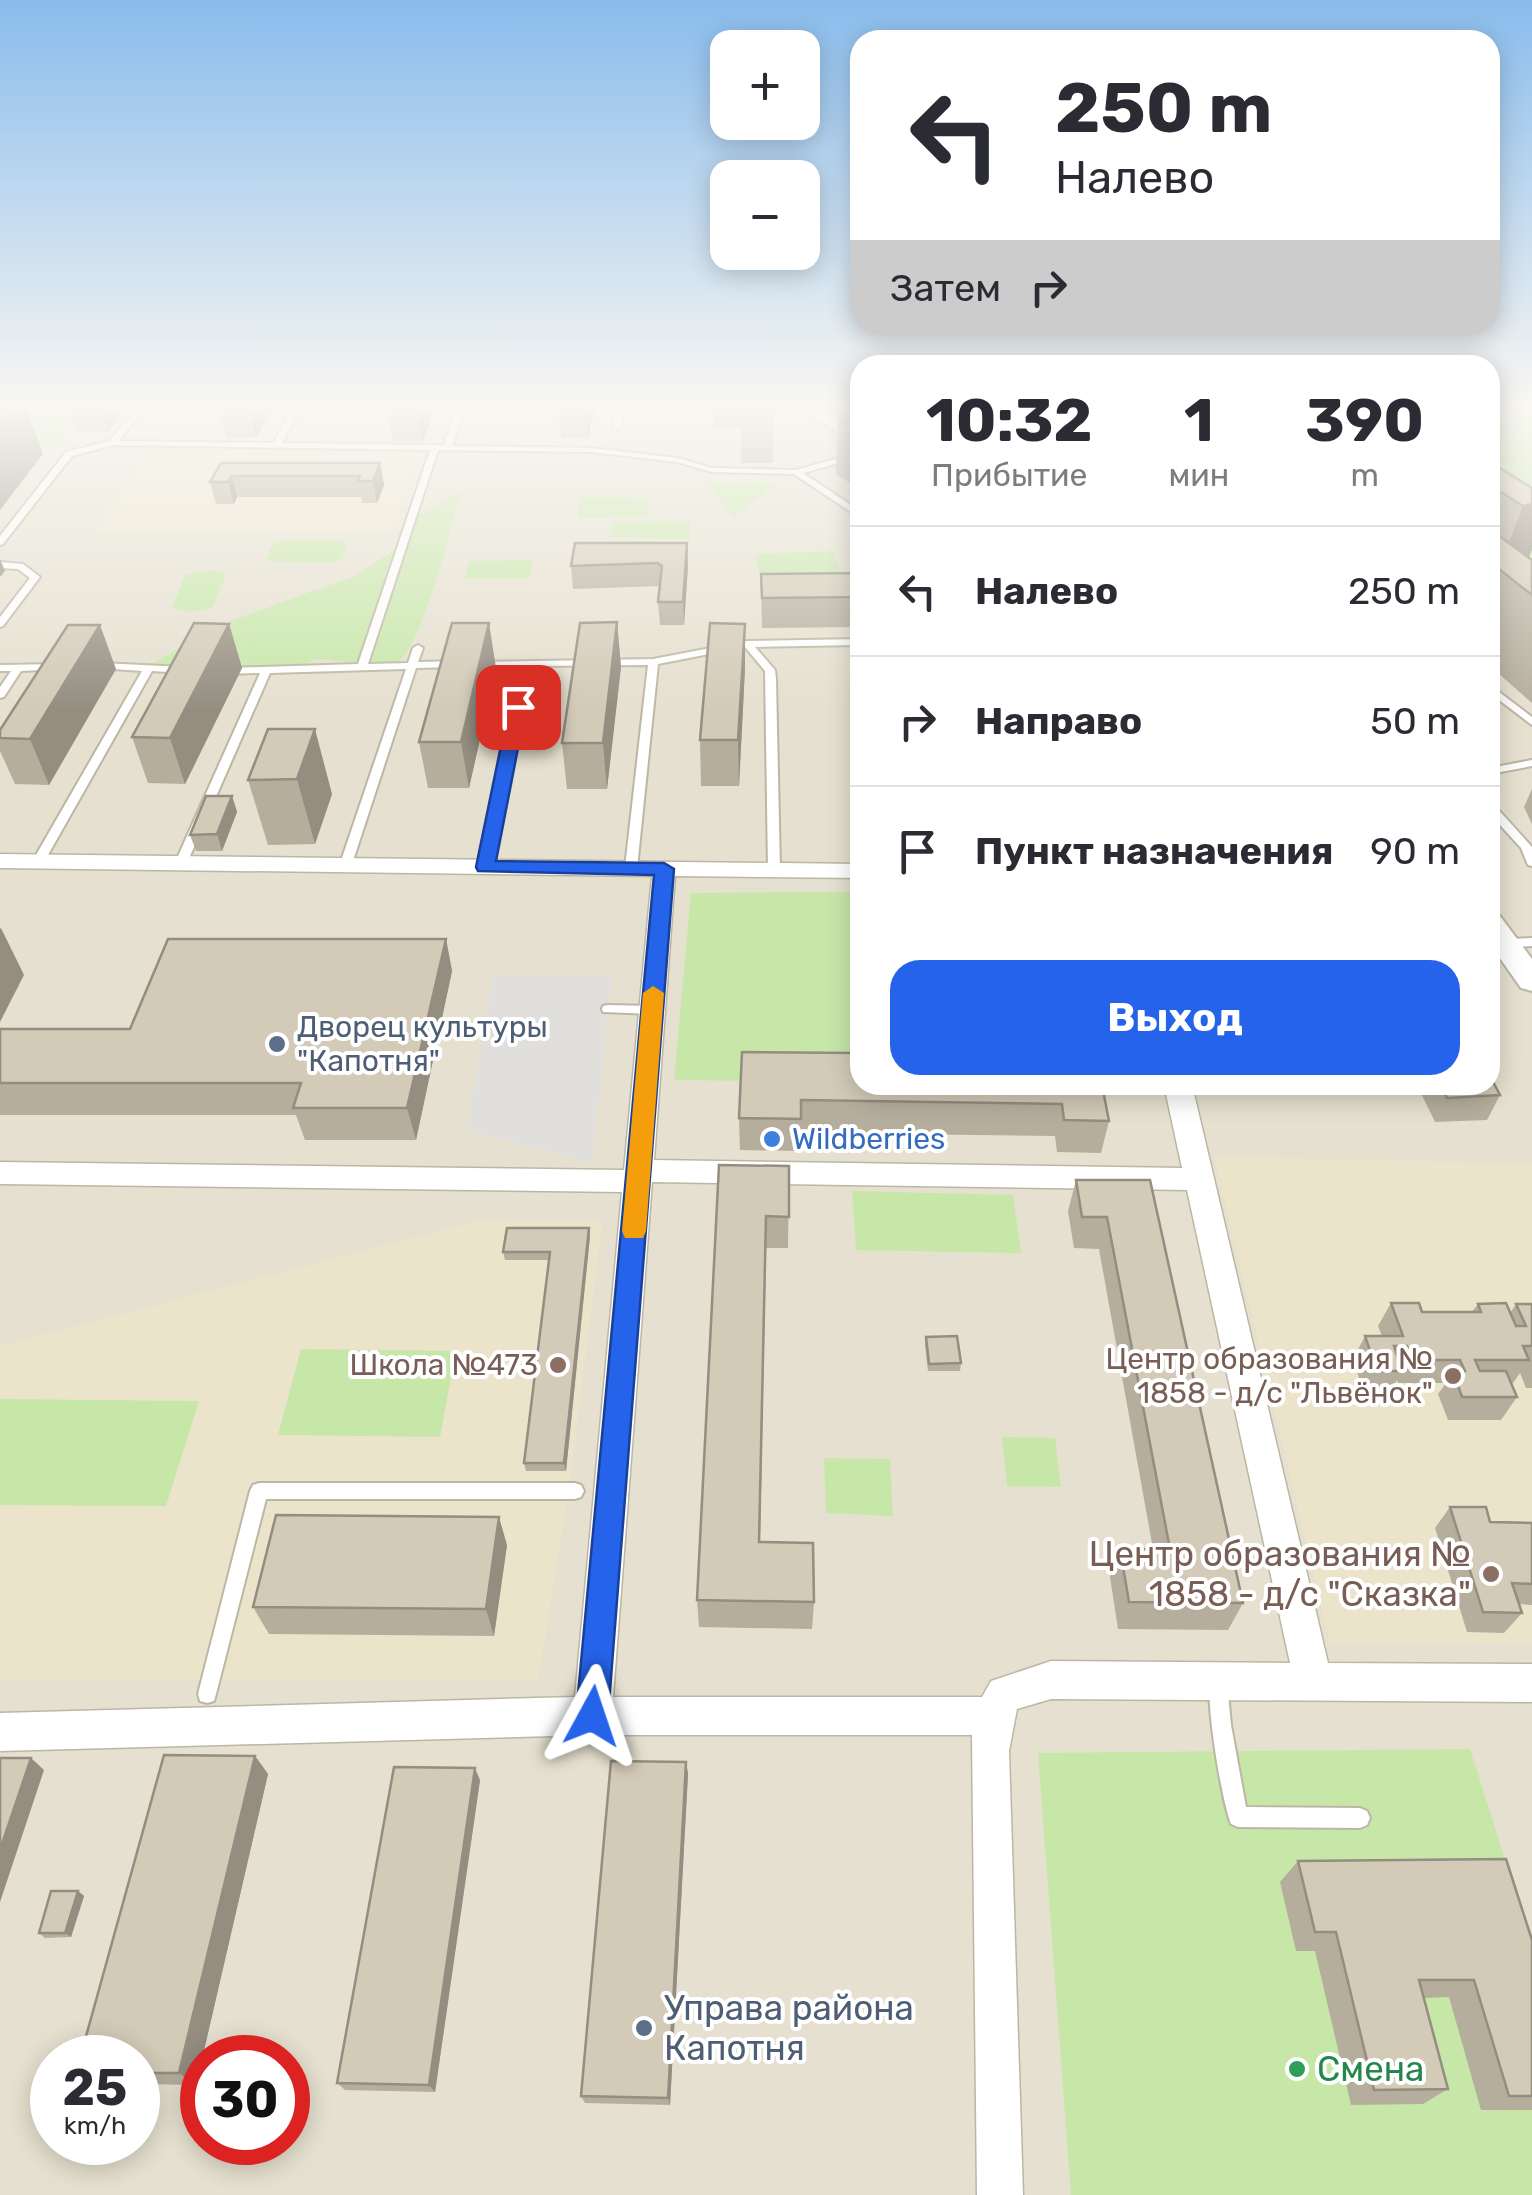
<!DOCTYPE html>
<html lang="ru">
<head>
<meta charset="utf-8">
<style>
	:root { --surface:#fff; --page:#f7f7f7; --text:#2b2b33; --muted:#7c7c81; --line:#e1e1e2; --accent:#2563eb }
	body { margin:0; font-family:Rubik,sans-serif; background:var(--page); color:var(--text); height:100vh; display:flex; flex-direction:column; font-size:38px; white-space:nowrap }
	* { box-sizing:border-box; margin:0 }
	p { font-size:32px; color:var(--muted) }
	.icon { flex:none; width:55px; height:55px; fill:none; stroke:currentColor; stroke-width:2; stroke-linecap:round; stroke-linejoin:round }
	.map { position:relative; flex:1; overflow:hidden }
	.panel { position:absolute; left:850px; top:355px; width:650px; height:740px; display:flex; flex-direction:column; background:var(--surface); border-radius:30px; box-shadow:0 5px 25px #0003 }
	.panel>* { flex:none }
	.banner { position:absolute; left:850px; top:30px; width:650px; height:305px; border-radius:30px; box-shadow:0 5px 25px #0003; background:#fff; color:var(--text); overflow:hidden }
	.fabs { position:absolute; left:710px; top:30px; display:grid; gap:20px }
	.fabs a { display:grid; place-items:center; width:110px; height:110px; border-radius:20px; background:var(--surface); box-shadow:0 5px 25px #0003; font-size:50px }
	.speed { position:absolute; left:30px; top:2035px; display:flex; gap:20px; font-size:50px; font-weight:700; text-align:center }
	.speed>* { display:grid; place-content:center; width:130px; height:130px; border-radius:50%; background:var(--surface); box-shadow:0 5px 25px #0003; line-height:1 }
	.speed small { font-size:25px; font-weight:400 }
	.speed .limit { border:15px solid #d22; background:#fff; color:#111 }
	.pin { position:absolute; display:grid; place-items:center; width:85px; height:85px; color:#fff; margin:-42px; border-radius:20px; box-shadow:0 5px 15px #0006 }
	.me { position:absolute; width:110px; margin:-55px; rotate:5deg; stroke-linejoin:round; filter:drop-shadow(0 0 8px #0008) }
	.turn { display:flex; align-items:center; gap:35px; height:210px; padding:0 40px; font-size:45px }
	.turn .icon { width:130px; height:130px; stroke-width:2.5 }
	.turn b { display:block; font-size:70px; line-height:85px }
	.then { display:flex; align-items:center; height:95px; padding:0 40px; background:#0003; gap:20px; font-size:38px }
	.eta { display:flex; justify-content:space-evenly; align-items:center; height:170px; text-align:center }
	.eta b { font-size:60px; font-weight:700; line-height:70px }
	.button { display:flex; gap:20px; margin-top:auto; padding:20px 40px }
	.button a { flex:1; height:115px; border-radius:30px; background:var(--accent); color:#fff; font-size:40px; font-weight:700; line-height:115px; text-align:center }
	ul { padding:0; list-style:none }
	li { display:flex; align-items:center; gap:30px; height:130px; padding:0 40px; border-top:2px solid var(--line) }
	li div { flex:1 }
	li b { display:block; font-size:38px }
	li em { font-style:normal }
	.map>svg:first-child { display:block }
</style>
</head>
<body>
<div class="map">
<svg width="1532" height="2195" viewBox="0 0 1532 2195">
	<rect width="100%" height="100%" fill="#f1ede2"/>
	<path fill="#e5e0cf" fill-rule="evenodd" d="M22 404H860V1085H1490V515L1532 565V2195H0V425ZM52 2058H138V2142H52ZM202 2058H288V2142H202Z"/>
	<g fill="#ebe4cb">
		<path d="M420 455 391 533H96L147 457Z"/>
		<path d="M1214 1157 1532 1163V1644H1330Z"/>
		<path d="M474 1222H602L569 1486 538 1681 0 1679V1346Z"/>
	</g>
	<g fill="#c7e7a9">
		<path d="M0 404H87L54 445 18 446Z"/>
		<path d="M1490 404H1532V565L1490 515Z"/>
		<path d="M708 483H779L733 517Z"/>
		<path d="M461 492C453 521 420 654 396 663 383 668 332 659 313 659L306 666 144 669 217 626 355 576 409 540 417 516Z"/>
		<path d="M581 497 649 498 648 517 577 518Z"/>
		<path d="M614 521 691 522 690 539 610 537Z"/>
		<path d="M283 540H341L347 546 342 559 332 563 265 561 273 544Z"/>
		<path d="M834 551 843 585 762 589 756 554Z"/>
		<path d="M533 560 530 578H465L469 561Z"/>
		<path d="M209 570 226 574 213 607 191 612 172 608 185 575Z"/>
		<path d="M860 892V1082L674 1080 691 893Z"/>
		<path d="M852 1191 1013 1195 1021 1253 856 1250Z"/>
		<path d="M301 1349 456 1351 440 1437 278 1435Z"/>
		<path d="M0 1399 199 1401 166 1506 0 1505Z"/>
		<path d="M1002 1437 1055 1438 1061 1487 1007 1486Z"/>
		<path d="M824 1458 890 1459 893 1516 826 1513Z"/>
		<path d="M1470 1749 1532 1943V2195H1071L1038 1753Z"/>
	</g>
	<path fill="#e1dfdb" d="M493 976H612L592 1163 467 1129Z"/>
	<g fill="none" stroke-linecap="round" stroke-linejoin="round">
		<g stroke="#bdb6a4" stroke-width="4">
			<g id="service">
				<path d="M140 404H148L119 441 274 443 294 404H302L282 443 444 445 458 404H466L452 446 591 448 678 458 712 468 796 470 860 452V457L803 473 860 511V518L794 474 712 472 677 462 591 452 438 450 368 664 408 663 413 648 418 645 423 648 418 662 459 661 464 664 459 667 416 668 352 864 346 868 340 864 406 669 270 673 187 863 181 867 175 863 260 673 226 674 221 671 226 668 358 664 430 450 113 445 72 456 3 544 0 545V536L66 452 110 441Z"/>
				<path d="M615 404H623L621 427 617 429 613 427Z"/>
				<path d="M0 562 23 564 40 577 3 626 0 627V617L30 578 18 569 0 568Z"/>
				<path d="M860 639V645L755 647 775 670 776 679 780 870 778 873H770L768 870 765 671 745 647 658 664 637 868 631 872 625 868 648 665 530 666 491 867 485 871 479 867 520 667H480L475 664 476 662 653 659 747 641Z"/>
				<path d="M101 663 184 667 189 670 184 673 152 671 44 862 42 865H34L32 862 142 671 97 668 96 666Z"/>
				<path d="M59 664 63 665V669L21 671 4 697 0 698V687L11 671H0V665Z"/>
				<path d="M1490 685 1532 717V725L1490 693Z"/>
				<path d="M1532 760V766L1490 774V768Z"/>
				<path d="M1490 804 1494 805 1532 847V866L1528 865 1521 848 1490 814Z"/>
				<path d="M1532 938V946L1490 948V940Z"/>
				<path d="M608 1005 652 1006 658 1010 652 1014 603 1012 602 1009 603 1006Z"/>
				<path d="M259 1483H575L581 1485 584 1491 581 1497 575 1499H266L216 1694 214 1701 207 1703 200 1701 198 1694 250 1491 253 1485Z"/>
				<path d="M1218 1673 1225 1675 1227 1682 1231 1725 1246 1807 1360 1808 1367 1811 1370 1818 1367 1825 1360 1828 1238 1827 1231 1824C1222 1802 1204 1696 1211 1675Z"/>
			</g>
		</g>
		<g stroke="#bdb6a4" stroke-width="3">
			<path id="minor" d="M0 854 860 864V878L675 876 654 1160 1182 1168 1164 1085H1192L1328 1663 1532 1664V1702L1051 1699 1017 1709 1009 1751 1023 2195H977L972 1735H592L0 1751V1713L575 1697 622 1192 0 1184V1162L624 1170 652 876 0 868ZM652 1182 1187 1190 1290 1663 1051 1661 991 1681 982 1697H613Z"/>
		</g>
		<g stroke="#bdb6a4" stroke-width="4">
			<g id="tertiary">
				<path d="M792 404H814L860 432V446Z"/>
				<path d="M1490 914 1500 916 1532 959V991L1521 988 1490 944Z"/>
			</g>
		</g>
		<use href="#service" fill="#fff" fill-rule="evenodd"/>
		<use href="#minor" fill="#fff" fill-rule="evenodd"/>
		<use href="#tertiary" fill="#fff" fill-rule="evenodd"/>
	</g>
	<g fill="#b5ae9d">
		<path d="M68 404H128L108 432H77Z"/>
		<path d="M217 404H275L256 437H226Z"/>
		<path d="M386 404H436L423 441H393Z"/>
		<path d="M558 404H596L588 438H561Z"/>
		<path d="M714 404H774L773 463H741V428H714Z"/>
		<path d="M860 411V489L836 474 838 417Z"/>
		<path d="M1490 462 1532 488 1529 557 1532 560V703L1490 666Z"/>
		<path d="M221 463H380L384 485 377 503H362L361 497H237L234 504H216L210 482Z"/>
		<path d="M687 543 688 566 684 625H660L658 602 660 586 573 589 571 566Z"/>
		<path d="M860 573V627L762 628 761 574Z"/>
		<path d="M617 622 621 667 607 789H567L562 743Z"/>
		<path d="M229 624 242 668 185 784 148 783 132 737Z"/>
		<path d="M496 668 469 788H428L419 742Z"/>
		<path d="M745 668 739 786H701L700 740Z"/>
		<path d="M116 669 49 785 15 784 0 751V730Z"/>
		<path d="M853 720H860V846H852L850 785Z"/>
		<path d="M268 729 332 794 315 844 268 845 248 780Z"/>
		<path d="M1532 789V824L1524 807Z"/>
		<path d="M232 796 237 812 222 851H196L190 835Z"/>
		<path d="M446 939 452 971 416 1140H305L296 1115H0V1029H130Z"/>
		<path d="M742 1052 1102 1085 1109 1121 1101 1153 1057 1152 1055 1136 801 1133 800 1151 740 1150 739 1118Z"/>
		<path d="M1417 1085H1490L1500 1095 1487 1120 1435 1122Z"/>
		<path d="M719 1165 789 1166 788 1248H766L760 1542 814 1602 812 1629 699 1627 697 1600Z"/>
		<path d="M1076 1180H1150L1243 1603 1228 1630 1118 1629 1110 1577 1120 1549H1153L1099 1249 1074 1248 1068 1211Z"/>
		<path d="M590 1236 566 1471H526L524 1463 549 1260H505L503 1252Z"/>
		<path d="M1391 1303 1422 1312H1472L1478 1304 1510 1313 1516 1304H1532V1388H1526L1520 1373 1513 1383H1511L1517 1397 1501 1420H1448L1438 1394 1446 1383H1398L1397 1380 1389 1394H1364L1353 1359 1365 1336H1382L1378 1326Z"/>
		<path d="M926 1337 961 1363 960 1371H928L925 1345Z"/>
		<path d="M1450 1507 1490 1522 1532 1523V1605L1519 1604 1522 1613 1504 1633 1467 1632 1435 1528Z"/>
		<path d="M507 1545 494 1636 269 1634 253 1607Z"/>
		<path d="M255 1756 268 1774 196 2085 138 2084V2058Z"/>
		<path d="M686 1762 688 1774 670 2105 585 2103 581 2096Z"/>
		<path d="M480 1780 435 2092 345 2090 337 2083Z"/>
		<path d="M1298 1861 1532 1940V2110H1481L1449 1997 1423 1998 1448 2089 1423 2104 1351 2105 1315 1951H1296L1280 1882Z"/>
		<path d="M78 1891 84 1896 71 1937 45 1938 39 1933Z"/>
	</g>
	<g fill="#948d80">
		<path d="M18 404H25L43 454 0 510V425Z"/>
		<path d="M99 404H128L108 432Z"/>
		<path d="M248 404H275L256 437Z"/>
		<path d="M416 404H436L423 441Z"/>
		<path d="M585 404H596L588 438Z"/>
		<path d="M1496 442 1490 459V443Z"/>
		<path d="M380 463 384 485 377 503 373 481Z"/>
		<path d="M232 476 237 497 234 504 228 482Z"/>
		<path d="M1532 504V550L1521 576 1499 569 1523 506Z"/>
		<path d="M687 543 688 566 684 625 683 602Z"/>
		<path d="M0 559 5 571 0 577Z"/>
		<path d="M617 622 621 667 607 789 603 743Z"/>
		<path d="M489 623 496 668 469 788 461 742Z"/>
		<path d="M229 624 242 668 185 784 170 738Z"/>
		<path d="M745 624V668L739 786 738 740Z"/>
		<path d="M100 625 116 669 49 785 30 739Z"/>
		<path d="M315 729 332 794 315 844 297 779Z"/>
		<path d="M232 796 237 812 222 851 217 834Z"/>
		<path d="M1 928 24 975 0 1022V929Z"/>
		<path d="M446 939 452 971 416 1140 407 1108Z"/>
		<path d="M589 1228 590 1236 566 1471 564 1463Z"/>
		<path d="M499 1517 507 1545 494 1636 486 1609Z"/>
		<path d="M255 1756 268 1774 196 2085 179 2073Z"/>
		<path d="M31 1758 44 1770 0 1902V1850Z"/>
		<path d="M686 1762 688 1774 670 2105 668 2098Z"/>
		<path d="M475 1768 480 1780 435 2092 429 2085Z"/>
		<path d="M78 1891 84 1896 71 1937 65 1933Z"/>
	</g>
	<g fill="#d3cab7" stroke="#948d80" stroke-width="2.5">
		<path d="M0 404H18L0 425Z"/>
		<path d="M860 411V430L838 417Z"/>
		<path d="M1490 462 1532 488V504L1523 506 1490 485Z"/>
		<path d="M221 463H380L373 481H358L360 476H232L228 482H210Z"/>
		<path d="M1490 529 1532 560V595L1490 562Z"/>
		<path d="M575 543H687L683 602H658L662 566 658 563 571 566Z"/>
		<path d="M860 573V597L762 598 761 574Z"/>
		<path d="M617 622 603 743H562L580 623Z"/>
		<path d="M194 623 229 624 170 738 132 737Z"/>
		<path d="M452 623H489L461 742H419Z"/>
		<path d="M710 623 745 624 738 740H700Z"/>
		<path d="M68 625H100L30 739 0 738V730Z"/>
		<path d="M853 720H860V780H856Z"/>
		<path d="M268 729H315L297 779 248 780Z"/>
		<path d="M206 796H232L217 834 190 835Z"/>
		<path d="M168 939H446L407 1108H293L301 1083H0V1029H130Z"/>
		<path d="M742 1052 860 1053V1085H1102L1109 1121 1064 1120 1062 1104 801 1100V1119L739 1118Z"/>
		<path d="M1490 1076 1500 1095 1447 1098 1441 1085H1490Z"/>
		<path d="M719 1165 789 1166V1217L766 1216 759 1542 813 1543 814 1602 697 1600Z"/>
		<path d="M1076 1180H1150L1243 1603 1129 1602 1120 1549H1170L1107 1217H1082Z"/>
		<path d="M507 1228H589L564 1463H524L550 1252H503Z"/>
		<path d="M1391 1303H1419L1422 1312H1481L1478 1304 1506 1303 1516 1326H1526L1516 1304H1532V1346H1523L1529 1360H1475L1480 1371H1506L1517 1397H1462L1453 1371H1465L1460 1360H1412L1407 1346H1394L1402 1371H1377L1365 1336H1403Z"/>
		<path d="M957 1336 961 1363 929 1364 926 1337Z"/>
		<path d="M1450 1507H1486L1490 1522 1532 1523V1584L1512 1583 1522 1613 1483 1612Z"/>
		<path d="M276 1515 499 1517 486 1609 253 1607Z"/>
		<path d="M164 1755 255 1756 179 2073H138V2058H80Z"/>
		<path d="M0 1758H31L0 1850Z"/>
		<path d="M611 1761 686 1762 668 2098 581 2096Z"/>
		<path d="M394 1767 475 1768 429 2085 337 2083Z"/>
		<path d="M1506 1859 1532 1940V2096H1509L1474 1980H1419L1448 2089 1374 2090 1336 1932H1315L1298 1861Z"/>
		<path d="M51 1891H78L65 1933H39Z"/>
	</g>
	<linearGradient id="sky" x2="0" y2="1"><stop stop-color="#89bcec"/><stop offset="0.57" stop-color="#f9f7f2"/><stop offset="1" stop-color="#f9f7f2" stop-opacity="0"/></linearGradient>
	<rect width="1532" height="711" fill="url(#sky)"/>
	<path fill="#2563eb" stroke="#184099" stroke-width="2.5" d="M518 702 526 707 496 861 664 863 674 869 608 1716 603 1728 592 1732 581 1728 576 1716 654 875 478 871 476 867 509 707Z"/>
	<path fill="#f59e0b" d="M653 986 664 993 646 1231 643 1238H625L622 1231 643 993Z"/>
	<g fill="#5c6f8a" stroke="#fff" stroke-width="4">
		<circle cx="277" cy="1044" r="10"/>
		<circle cx="644" cy="2028" r="10"/>
	</g>
	<circle fill="#3f7fe0" stroke="#fff" stroke-width="4" cx="772" cy="1139" r="10"/>
	<g fill="#8d6e63" stroke="#fff" stroke-width="4">
		<circle cx="558" cy="1365" r="10"/>
		<circle cx="1453" cy="1376" r="10"/>
		<circle cx="1491" cy="1574" r="10"/>
	</g>
	<circle fill="#2e9e5b" stroke="#fff" stroke-width="4" cx="1297" cy="2069" r="10"/>
	<g text-anchor="middle" dominant-baseline="central" stroke-width="8" stroke-linejoin="round" paint-order="stroke">
		<g font-size="30" fill="#4e5e75" stroke="#fff" text-anchor="start">
			<text x="297" y="1027">Дворец культуры<tspan x="297" dy="34">"Капотня"</tspan></text>
		</g>
		<g font-size="30" fill="#366cbe" stroke="#fff" text-anchor="start">
			<text x="792" y="1139">Wildberries</text>
		</g>
		<g font-size="30" fill="#785e54" stroke="#fff" text-anchor="end">
			<text x="1433" y="1359">Центр образования №<tspan x="1433" dy="34">1858 - д/с "Львёнок"</tspan></text>
			<text x="538" y="1365">Школа №473</text>
		</g>
		<g font-size="35" fill="#785e54" stroke="#fff" text-anchor="end">
			<text x="1471" y="1554">Центр образования №<tspan x="1471" dy="40">1858 - д/с "Сказка"</tspan></text>
		</g>
		<g font-size="35" fill="#4e5e75" stroke="#fff" text-anchor="start">
			<text x="664" y="2008">Управа района<tspan x="664" dy="40">Капотня</tspan></text>
		</g>
		<g font-size="35" fill="#27864d" stroke="#fff" text-anchor="start">
			<text x="1317" y="2069">Смена</text>
		</g>
	</g>
</svg>
<div class="fabs">
<a>+</a>
<a>−</a>
</div>
<div class="speed"><div>25<small>km/h</small></div><div class="limit">30</div></div>
<div class="pin" style="left:518px;top:707px;background:#d93025"><svg class="icon" aria-label="arrive" viewBox="0 0 24 24"><path d="M6 21V4h12l-3 4 3 4H6"/></svg></div>
<svg class="me" style="left:592px;top:1716px" viewBox="-20 -20 40 40"><path d="M0-17L14 15 0 8-14 15z" fill="#2563eb" stroke="#fff" stroke-width="4"/></svg>
<div class="banner">
<div class="turn"><svg class="icon" aria-label="left" viewBox="0 0 24 24"><path d="M17 20v-9H6M10 6l-5 5 5 5"/></svg><div><b>250 m</b>Налево</div></div>
<div class="then">Затем<svg class="icon" aria-label="right" viewBox="0 0 24 24"><path d="M7 20v-9h11M14 6l5 5-5 5"/></svg></div>
</div>
<section class="panel">
<div class="eta">
<div><b>10:32</b><p>Прибытие</p></div>
<div><b>1</b><p>мин</p></div>
<div><b>390</b><p>m</p></div>
</div>
<ul>
<li><svg class="icon" aria-label="left" viewBox="0 0 24 24"><path d="M17 20v-9H6M10 6l-5 5 5 5"/></svg><div><b>Налево</b></div><em>250 m</em></li>
<li><svg class="icon" aria-label="right" viewBox="0 0 24 24"><path d="M7 20v-9h11M14 6l5 5-5 5"/></svg><div><b>Направо</b></div><em>50 m</em></li>
<li><svg class="icon" aria-label="arrive" viewBox="0 0 24 24"><path d="M6 21V4h12l-3 4 3 4H6"/></svg><div><b>Пункт назначения</b></div><em>90 m</em></li>
</ul>
<div class="button"><a>Выход</a></div>
</section>
</div>
</body>
</html>
